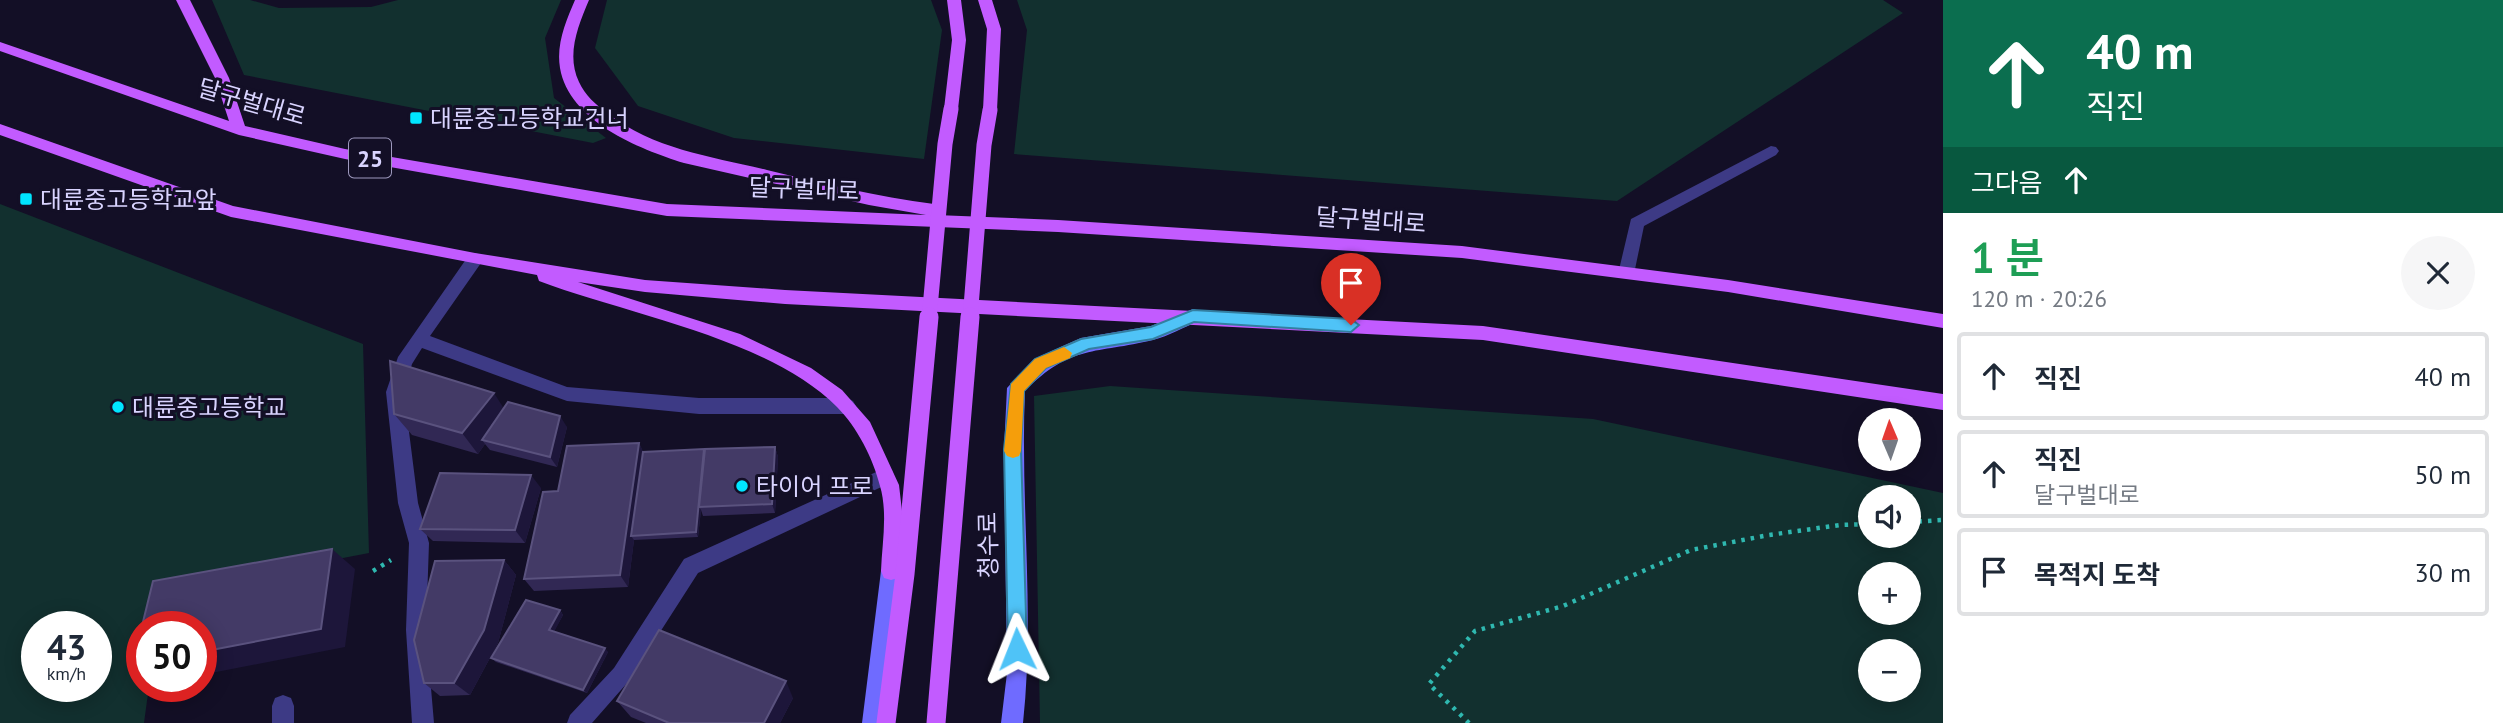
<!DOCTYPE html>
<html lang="ko">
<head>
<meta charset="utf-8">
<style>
	:root { --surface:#fff; --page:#f6f6f7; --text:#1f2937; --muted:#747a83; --line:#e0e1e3 }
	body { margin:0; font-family:"PT Sans","Noto Sans KR",sans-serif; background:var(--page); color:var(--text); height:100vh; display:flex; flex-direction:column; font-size:26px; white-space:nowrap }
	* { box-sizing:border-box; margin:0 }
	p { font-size:23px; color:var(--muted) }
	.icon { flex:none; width:38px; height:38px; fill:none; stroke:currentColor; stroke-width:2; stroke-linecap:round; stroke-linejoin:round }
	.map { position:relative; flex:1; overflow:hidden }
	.panel { display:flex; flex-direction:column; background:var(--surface); width:560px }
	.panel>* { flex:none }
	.banner { background:#0b6e4f; color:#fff; overflow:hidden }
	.needle { width:46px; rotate:358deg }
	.controls { position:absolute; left:1858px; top:408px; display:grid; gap:14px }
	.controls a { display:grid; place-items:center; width:63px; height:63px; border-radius:50%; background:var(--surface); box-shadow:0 4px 18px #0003; font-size:35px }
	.speed { position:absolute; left:21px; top:611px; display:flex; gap:14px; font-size:35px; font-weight:700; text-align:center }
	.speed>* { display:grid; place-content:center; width:91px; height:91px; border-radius:50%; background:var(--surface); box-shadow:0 4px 18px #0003; line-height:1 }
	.speed small { font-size:18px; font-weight:400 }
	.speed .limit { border:10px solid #d22; background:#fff; color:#111 }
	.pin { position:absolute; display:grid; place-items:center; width:60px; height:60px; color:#fff; margin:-72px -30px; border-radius:50% 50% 50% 0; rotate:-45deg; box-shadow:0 0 7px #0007 }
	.pin .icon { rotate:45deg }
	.me { position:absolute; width:77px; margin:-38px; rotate:358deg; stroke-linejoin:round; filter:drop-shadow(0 0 5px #0008) }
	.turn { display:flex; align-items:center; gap:24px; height:147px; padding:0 28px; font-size:32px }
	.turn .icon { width:91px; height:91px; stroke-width:2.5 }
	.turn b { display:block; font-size:49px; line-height:60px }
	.then { display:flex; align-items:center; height:66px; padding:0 28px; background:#0003; gap:14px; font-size:26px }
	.round { display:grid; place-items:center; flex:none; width:74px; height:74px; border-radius:37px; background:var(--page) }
	.headline { display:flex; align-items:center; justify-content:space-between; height:119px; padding:0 28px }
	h1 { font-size:42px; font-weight:600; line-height:52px; color:#1e9e55 }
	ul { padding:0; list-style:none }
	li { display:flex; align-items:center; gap:21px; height:88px; margin:0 14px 10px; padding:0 14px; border:4px solid var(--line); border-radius:7px }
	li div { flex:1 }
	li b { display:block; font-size:26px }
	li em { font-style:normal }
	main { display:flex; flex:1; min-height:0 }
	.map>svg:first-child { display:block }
</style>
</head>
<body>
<main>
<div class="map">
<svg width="1943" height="723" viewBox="0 0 1943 723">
	<rect width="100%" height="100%" fill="#130f26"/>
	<g fill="#12302f" fill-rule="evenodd">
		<path d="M212 0H250L279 8 371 7 398 0H561L545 38 554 98 606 138 593 143 244 75Z"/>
		<path d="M607 0H931L942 30 924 159 734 138 638 106 595 48Z"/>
		<path d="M1017 0H1883L1903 13 1617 201 1014 154 1027 30Z"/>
		<path d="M0 204 363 344 369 553 161 593 156 626H142V686H149L144 723H0ZM37 626H96V686H37Z"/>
		<path d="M1110 386 1593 419 1943 493V723H1040L1034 396ZM1909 497V536H1871V497ZM1909 574V612H1871V574ZM1909 651V690H1871V651Z"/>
	</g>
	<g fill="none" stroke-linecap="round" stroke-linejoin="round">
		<g stroke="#2fb8b0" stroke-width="4.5" stroke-dasharray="3.5 6" stroke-linecap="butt">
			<path d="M1909 522 1943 520"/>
			<path d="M373 571 391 560"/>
			<path d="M1469 723 1429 684 1475 631 1563 606 1691 550 1769 535 1840 525 1871 524"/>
		</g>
		<g fill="#3d3a85" fill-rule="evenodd">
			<path d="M1771 146 1776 147 1779 151 1776 155 1644 226 1634 274 1632 278H1620L1618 274 1631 219Z"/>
			<path d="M283 695 291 698 294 706V723H272V706L275 698Z"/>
		</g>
		<g fill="#3d3a85" fill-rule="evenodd">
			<path d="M475 253 481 255 483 259 481 263 430 336 567 387 699 398H847L853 401 856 406 853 411 847 414H699L567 401 422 348 412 364 404 392 418 503 429 543 426 630 434 723H412L406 630 409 543 398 503 386 392 398 357 469 255Z"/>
			<path d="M885 468 892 470 894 476 892 482 698 573 628 682 592 723H567L570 715 614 668 684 559Z"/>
		</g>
		<g fill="#6f6bff" fill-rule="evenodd">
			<path d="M1193 309 1199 311 1201 316 1199 321C1184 327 1169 336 1153 340 1096 354 1071 344 1025 391 1020 501 1035 613 1023 723H1001L1007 673 1004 449 1007 388 1034 359 1081 338 1151 326Z"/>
			<path d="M891 562 898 564 901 571 884 723H862L881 571 884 564Z"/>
		</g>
		<g fill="#c25bff" fill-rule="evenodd">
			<path d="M176 0H190L229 78 245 126 345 149 667 204 926 215 869 205 684 163C639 149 569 121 560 68 556 44 566 21 575 0H589C578 26 566 55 579 82 585 95 596 105 607 113 655 150 710 156 767 170 822 183 877 197 934 204L942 210 936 215 1058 220 1462 246 1728 280 1943 314V328L1728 292 1462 258 1058 232 667 216 345 159 239 135 0 51V42L229 121 215 78Z"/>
			<path d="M947 0H961L966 40 958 109 951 114 944 109 952 40Z"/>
			<path d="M978 0H992L1001 29 997 110 990 115 983 110 987 29Z"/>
			<path d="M0 124 233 206 475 253 645 280 785 290 1483 326 1943 394V410L1483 340 785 304 645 292 578 282 740 334 811 368 842 390 870 422 899 485 902 511 901 571 898 578 891 580 884 578 881 571C882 544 888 513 880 486 873 458 857 427 837 407 768 338 629 315 539 281L537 275 231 217 0 135Z"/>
		</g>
		<g stroke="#c25bff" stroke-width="15">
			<path d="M929 319 945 144 951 109"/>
			<path d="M970 319 984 145 990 110"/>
		</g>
		<g stroke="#c25bff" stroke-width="19">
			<path d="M886 723 905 574 929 317"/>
			<path d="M936 723 970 317"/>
		</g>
	</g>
	<g fill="#312854">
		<path d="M504 409 567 427 557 467 490 450 485 444 478 454 412 435 394 414Z"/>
		<path d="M639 443 643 452 705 451 775 447 778 457 775 513 703 516 701 510 698 537 634 540 628 587 534 591 524 579Z"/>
		<path d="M541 488 525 543 433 541 420 529Z"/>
		<path d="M504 560 516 575 498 643 470 695 440 696 424 683Z"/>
		<path d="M560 610 563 615 554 631 608 652 587 693 496 662 491 658Z"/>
		<path d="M793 698 780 723H646L631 717 617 701Z"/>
	</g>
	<g fill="#1d163a">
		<path d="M494 393 508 415 482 440 485 444 478 454 462 433Z"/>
		<path d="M560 416 567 427 557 467 550 457Z"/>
		<path d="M639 443 646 457 631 536 634 540 628 587 620 575Z"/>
		<path d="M775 447 778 457 775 513 772 504Z"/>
		<path d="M704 449 706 454 699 507 701 510 698 537 696 532Z"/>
		<path d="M531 475 541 488 525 543 515 530Z"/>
		<path d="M332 549 355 569 345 647 201 675V652Z"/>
		<path d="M504 560 516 575 498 643 470 695 454 683Z"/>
		<path d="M560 610 563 615 553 634 549 630Z"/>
		<path d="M605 648 608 652 587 693 583 690Z"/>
		<path d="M142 663V670L132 665Z"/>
		<path d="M786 681 793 698 780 723H764Z"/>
	</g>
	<g fill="#433a66" stroke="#5a527e" stroke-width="2">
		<path d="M390 361 494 393 462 433 394 414Z"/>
		<path d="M508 402 560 416 550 457 482 440Z"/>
		<path d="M639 443 620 575 524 579 543 492 558 491 567 446Z"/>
		<path d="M775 447 772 504 699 507 705 449Z"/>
		<path d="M704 449 696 532 631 536 643 452Z"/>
		<path d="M440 473 531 475 515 530 420 529Z"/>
		<path d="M332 549 321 629 201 652V626H142L153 581Z"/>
		<path d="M504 560 484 630 454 683H424L414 640 435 561Z"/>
		<path d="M526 600 560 610 549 630 605 648 583 690 491 658Z"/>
		<path d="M142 627V663L132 665Z"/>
		<path d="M659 630 786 681 764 723H669L617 701Z"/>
	</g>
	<path fill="#4fc3f7" stroke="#337fa1" stroke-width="2" d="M1193 310 1351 319 1359 325 1351 332 1194 322 1153 339 1089 349 1046 368 1024 391 1021 449 1027 649 1024 655 1017 658 1010 655 1008 649 1004 449 1011 384 1035 359 1081 339 1151 327Z"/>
	<path fill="#f59e0b" d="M1064 347 1072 353 1070 358 1046 368 1024 391 1021 451 1019 456 1013 458 1007 456 1004 451 1011 384 1035 359Z"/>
	<g fill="#00e5ff" stroke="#130f26" stroke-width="2.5">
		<rect x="409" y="111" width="14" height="14" rx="3.5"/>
		<rect x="19" y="192" width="14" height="14" rx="3.5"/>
		<circle cx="118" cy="407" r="7"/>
		<circle cx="742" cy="486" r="7"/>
	</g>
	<g text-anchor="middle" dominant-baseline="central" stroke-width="6" stroke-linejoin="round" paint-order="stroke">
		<rect fill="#130f26" stroke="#9e99be" stroke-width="2" x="349" y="138.5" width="42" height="39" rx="5"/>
		<g font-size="23" font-weight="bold" fill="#d9d4ff">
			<text x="370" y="158">25</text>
		</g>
		<g font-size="24" fill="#d9d4ff" stroke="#130f26">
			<text transform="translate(252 102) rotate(16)">달구벌대로</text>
			<text transform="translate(804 189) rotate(2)">달구벌대로</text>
			<text transform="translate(1371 220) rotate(4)">달구벌대로</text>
			<text transform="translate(988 545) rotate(-91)">청수로</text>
		</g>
		<g font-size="24" fill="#d9d4ff" stroke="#130f26" text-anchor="start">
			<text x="430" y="118">대륜중고등학교건너</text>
			<text x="40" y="199">대륜중고등학교앞</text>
			<text x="132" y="407">대륜중고등학교</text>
			<text x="756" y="486">타이어 프로</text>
		</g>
	</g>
</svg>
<div class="controls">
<a><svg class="needle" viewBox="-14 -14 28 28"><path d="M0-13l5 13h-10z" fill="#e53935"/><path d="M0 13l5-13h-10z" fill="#747a83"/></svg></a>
<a><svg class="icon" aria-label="sound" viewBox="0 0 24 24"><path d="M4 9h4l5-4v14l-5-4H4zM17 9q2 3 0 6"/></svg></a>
<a>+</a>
<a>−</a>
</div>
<div class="speed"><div>43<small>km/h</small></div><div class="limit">50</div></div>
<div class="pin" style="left:1351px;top:325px;background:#d93025"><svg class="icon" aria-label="arrive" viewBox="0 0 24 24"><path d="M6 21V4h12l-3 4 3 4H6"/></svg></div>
<svg class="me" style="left:1017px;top:649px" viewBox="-20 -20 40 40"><path d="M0-17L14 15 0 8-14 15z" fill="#4fc3f7" stroke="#fff" stroke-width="4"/></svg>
</div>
<section class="panel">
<div class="banner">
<div class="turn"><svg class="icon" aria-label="ahead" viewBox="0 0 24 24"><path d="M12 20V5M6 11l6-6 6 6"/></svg><div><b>40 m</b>직진</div></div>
<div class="then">그다음<svg class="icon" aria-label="ahead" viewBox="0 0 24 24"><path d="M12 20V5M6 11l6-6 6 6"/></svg></div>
</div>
<div class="headline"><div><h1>1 분</h1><p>120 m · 20:26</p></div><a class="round"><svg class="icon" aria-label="close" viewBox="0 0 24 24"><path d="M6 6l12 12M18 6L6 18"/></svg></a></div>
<ul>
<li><svg class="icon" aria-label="ahead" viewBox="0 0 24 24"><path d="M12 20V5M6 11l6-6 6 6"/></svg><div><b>직진</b></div><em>40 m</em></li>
<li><svg class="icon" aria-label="ahead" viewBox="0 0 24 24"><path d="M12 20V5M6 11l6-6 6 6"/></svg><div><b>직진</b><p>달구벌대로</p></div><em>50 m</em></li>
<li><svg class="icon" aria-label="arrive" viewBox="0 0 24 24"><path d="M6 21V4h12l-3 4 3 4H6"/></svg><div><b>목적지 도착</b></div><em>30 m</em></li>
</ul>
</section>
</main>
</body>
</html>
